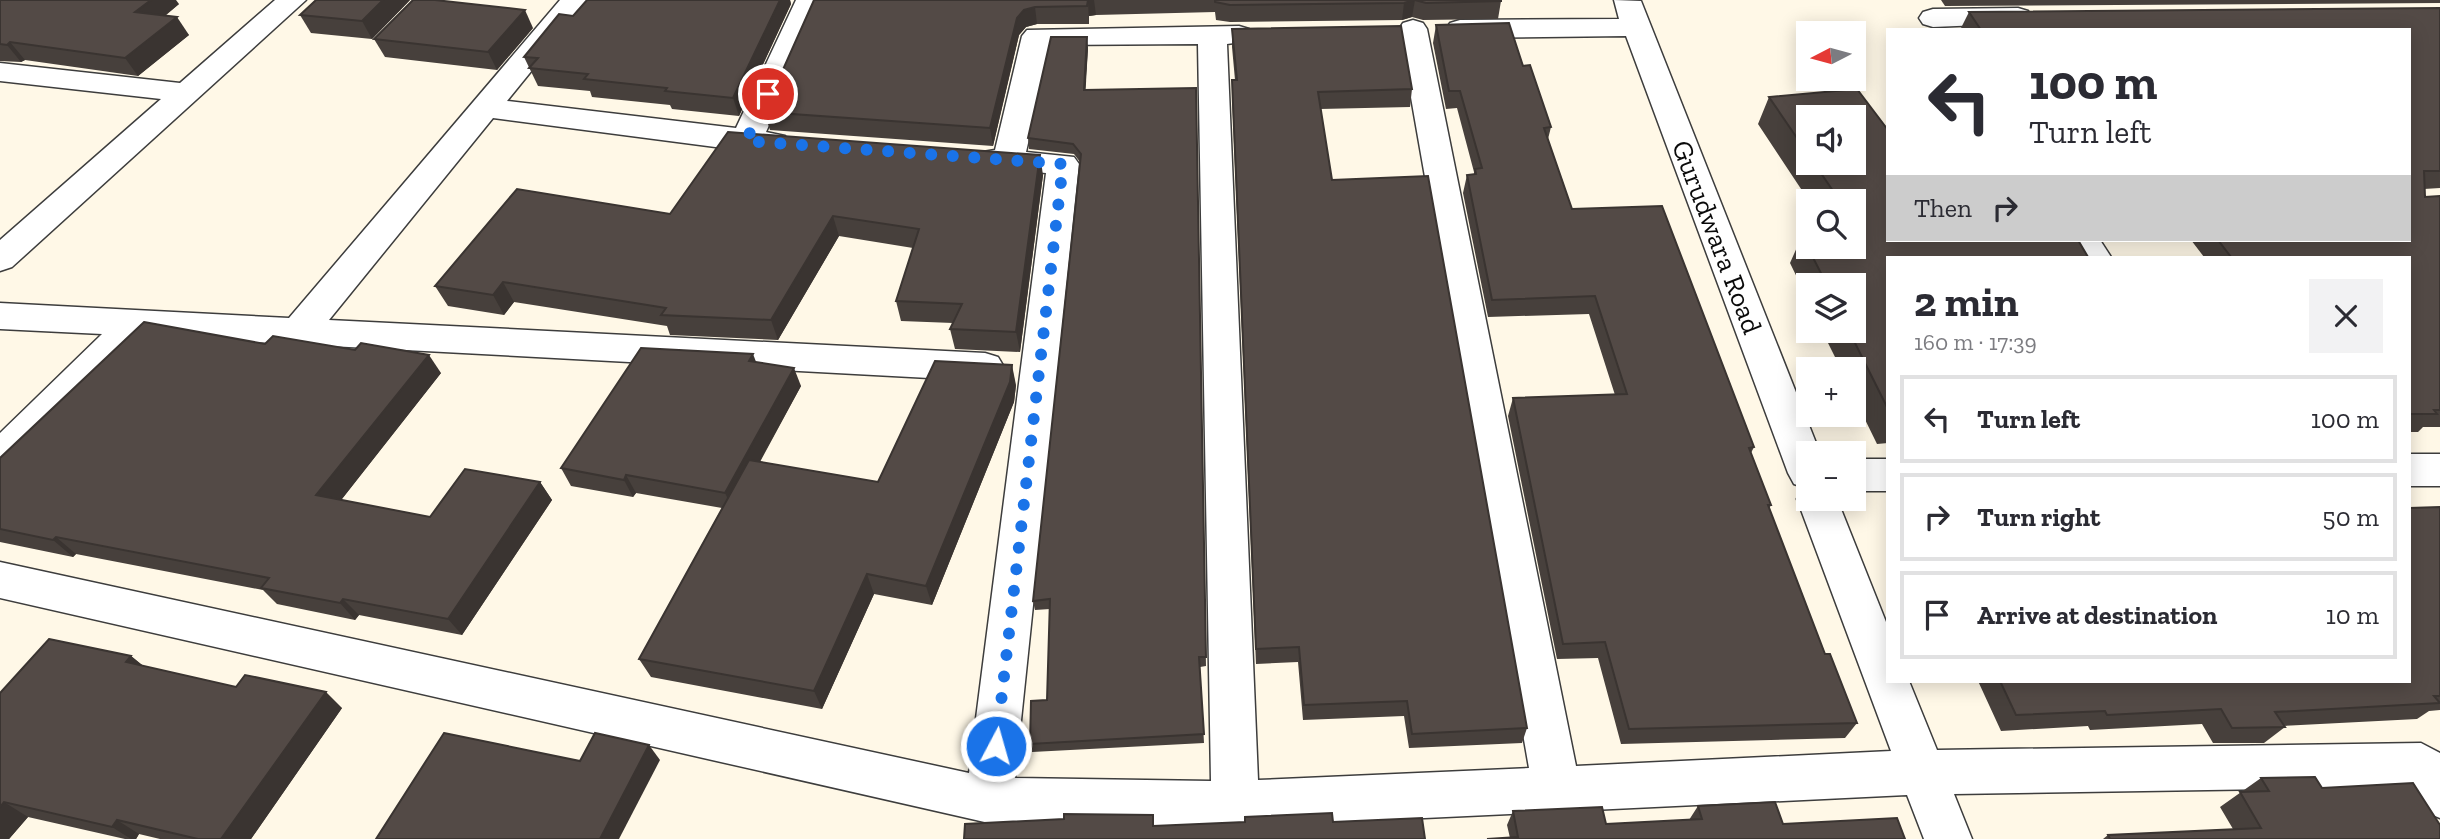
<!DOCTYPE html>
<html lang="en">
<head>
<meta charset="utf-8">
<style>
	:root { --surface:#fff; --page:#f2f2f3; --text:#2b2b33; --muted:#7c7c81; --line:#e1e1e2 }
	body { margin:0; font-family:"Zilla Slab",serif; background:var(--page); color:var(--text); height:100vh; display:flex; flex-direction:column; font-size:26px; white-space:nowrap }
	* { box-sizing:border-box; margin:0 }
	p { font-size:23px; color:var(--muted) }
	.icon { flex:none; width:38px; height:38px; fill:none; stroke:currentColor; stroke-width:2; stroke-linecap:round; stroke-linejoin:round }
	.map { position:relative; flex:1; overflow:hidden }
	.sheet { position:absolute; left:1886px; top:256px; width:525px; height:427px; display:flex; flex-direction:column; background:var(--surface); border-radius:0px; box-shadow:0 4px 18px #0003 }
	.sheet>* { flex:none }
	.banner { position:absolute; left:1886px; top:28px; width:525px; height:214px; border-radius:0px; box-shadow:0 4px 18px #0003; background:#fff; color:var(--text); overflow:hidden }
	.needle { width:46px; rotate:264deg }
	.tools { position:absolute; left:1796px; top:21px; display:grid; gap:14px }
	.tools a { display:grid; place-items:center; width:70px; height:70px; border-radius:0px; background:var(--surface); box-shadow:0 4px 18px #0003; font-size:35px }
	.pin { position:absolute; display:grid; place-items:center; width:60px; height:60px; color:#fff; margin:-30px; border:4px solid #fff; border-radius:50%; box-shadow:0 2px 7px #0007 }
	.me { position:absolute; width:77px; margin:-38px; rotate:6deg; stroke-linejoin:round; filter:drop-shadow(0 0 5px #0008) }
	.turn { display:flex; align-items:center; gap:24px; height:147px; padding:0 28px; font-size:32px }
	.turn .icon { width:91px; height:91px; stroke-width:2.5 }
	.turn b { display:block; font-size:49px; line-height:60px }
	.then { display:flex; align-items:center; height:66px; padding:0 28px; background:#0003; gap:14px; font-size:26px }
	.round { display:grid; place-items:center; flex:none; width:74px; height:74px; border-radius:0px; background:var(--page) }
	.head { display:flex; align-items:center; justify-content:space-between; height:119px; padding:0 28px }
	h1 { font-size:42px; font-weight:700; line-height:52px }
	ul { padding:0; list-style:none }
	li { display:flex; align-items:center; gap:21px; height:88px; margin:0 14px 10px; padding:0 14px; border:4px solid var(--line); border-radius:0px }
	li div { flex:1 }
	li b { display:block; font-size:26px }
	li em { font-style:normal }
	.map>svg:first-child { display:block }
</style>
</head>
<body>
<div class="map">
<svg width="2440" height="839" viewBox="0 0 2440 839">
	<rect width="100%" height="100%" fill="#fff8e7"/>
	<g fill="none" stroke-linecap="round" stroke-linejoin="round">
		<g stroke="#3d3d3d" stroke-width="3">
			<g id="minor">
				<path d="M275 0H306L12 267 0 271V240L161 99 0 81V63L180 83Z"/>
				<path d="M560 0H589L507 101 736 128 796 0H824L766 132 785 136 790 143 785 150 774 153 746 151 493 118 329 320 985 353 998 357 1004 367 998 377 985 381 144 336 14 468 0 472V433L102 334 0 329V303L289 318Z"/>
				<path d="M1614 0 1641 1 1820 453H1808V499H1837L1888 627V681H1909L1937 750 2421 743 2440 753V818L2423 811 2408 787 1954 794 1972 839H1924L1907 795 1235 827 989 823 0 598V562L969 773 1046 173 977 167 972 160 977 153 995 150 1022 36 1027 30 1239 26 1249 29 1254 35 1249 41 1227 44 1258 780 1529 768 1399 29 1403 23 1413 20 1423 23 1427 29 1576 766 1891 751 1797 499 1803 487 1794 484 1788 473 1626 36 1460 38 1450 35 1446 29 1450 23 1460 20 1619 19ZM1198 44 1211 781 1015 778 1079 164 1074 157 1026 152 1050 45Z"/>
				<path d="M2018 8 2028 11 2032 17 2028 23 1933 27 1923 24 1919 18 1923 12 1933 9Z"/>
				<path d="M2066 240H2100L2111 257H2077Z"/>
				<rect x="2410" y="454" width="30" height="32"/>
				<rect x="1853" y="459" width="35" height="32"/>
			</g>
		</g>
		<use href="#minor" fill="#fff" fill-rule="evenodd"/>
	</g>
	<g fill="#47403c" fill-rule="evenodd">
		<path d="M0 0 179 4 165 16 189 35 138 76 25 60 21 62 0 61Z"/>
		<path d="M410 0 372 39 311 33 300 15Z"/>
		<path d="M587 0H790L791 4 739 116 672 109 670 105 592 97 590 91 538 86 524 57 573 16Z"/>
		<path d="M814 0H1501V1L1498 19 1423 20 1412 17 1402 20 1230 22 1216 20 1215 12 1096 15 1089 16V24H1037L1026 27 1019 35 993 146 770 130 764 112Z"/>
		<path d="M1941 0H2440V3L1945 6Z"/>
		<path d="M2440 8V188L2424 189 2425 197 2440 196V427H2423L2418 432H2410V257H2204L2191 240H2410V30H1960L1969 12Z"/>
		<path d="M1436 25 1523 66 1551 127 1548 139 1572 209 1754 447 1751 453 1771 505 1769 509 1825 654 1857 723 1845 738 1621 744 1598 658 1557 659 1508 416 1513 398 1615 395 1589 314 1488 317 1463 193 1467 175 1474 174V172L1457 108 1446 109 1433 43Z"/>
		<path d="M533 28 497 70 385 57 374 39Z"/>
		<path d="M1232 29 1412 89 1410 107 1320 109 1332 180 1527 728 1522 743 1409 748 1404 716 1303 720 1298 662 1256 664 1232 97V80H1235L1232 47Z"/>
		<path d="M1088 48 1085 90 1196 88 1206 666 1200 667 1204 743 1032 752 1030 744 1047 700 1050 609 1035 610 1033 601 1080 162 1074 154 1029 149 1028 138Z"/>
		<path d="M1857 89 1888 130V240H2078L2088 257H1888V443L1877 444 1853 395V369H1841L1822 331H1853V285H1808V300L1790 263 1802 236 1808 235V247H1853V201H1809L1758 124 1769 97ZM1808 117H1853V163H1808Z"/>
		<path d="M1043 175 1020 352 955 349 950 329 953 323 901 321 896 301 913 248 839 236 778 340 670 335 667 326 514 302 504 315 448 306 435 286 670 214Z"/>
		<path d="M265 344 441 373 341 500 430 517 540 482 552 500 462 635 359 615 355 620 277 604 263 590 76 554 73 557 0 542V458Z"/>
		<path d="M756 362 801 386 760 462 878 482 1016 385 1014 402 932 605 874 594 822 709 651 677 639 659 722 508 636 493 633 497 571 486 561 468Z"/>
		<path d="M2440 507V710L2429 711 2417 719 2283 726 2285 727 2264 743H2213L2202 724 2090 730 2088 726 2001 731 1978 681H2410Z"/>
		<path d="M131 656 143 666 236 687 342 708 251 839H160L139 834 136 839H125L28 817 9 839H0V693Z"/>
		<path d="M2261 778 2322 788 2440 839H2103L2108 835 2233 829 2220 807Z"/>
		<path d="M1698 806 1783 824 1510 838 1507 825 1513 811 1606 824 1689 820Z"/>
	</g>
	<g fill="#3a3431">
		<path d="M151 0H176L179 4 148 29 135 12Z"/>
		<path d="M383 0H410L372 39 362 21Z"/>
		<path d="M780 0H790L791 4 739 116 733 98Z"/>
		<path d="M1088 0H1094L1096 15 1089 16V24Z"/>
		<path d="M1415 0 1412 17 1402 20 1404 3Z"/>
		<path d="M1035 7 1037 24 1026 27 1019 35 993 146 990 128 1017 18 1024 10Z"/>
		<path d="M525 10 533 28 497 70 488 52Z"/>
		<path d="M177 17 189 35 138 76 125 58Z"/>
		<path d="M1087 37 1088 48 1085 100 1084 90Z"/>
		<path d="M10 42 25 60 21 62 7 45Z"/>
		<path d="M1040 155 1043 175 1020 352 1016 332Z"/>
		<path d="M833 216 839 236 778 340 771 320Z"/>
		<path d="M503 282 514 302 504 315 493 295Z"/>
		<path d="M753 354 760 372 749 361Z"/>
		<path d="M429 355 441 373 331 513 316 495Z"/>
		<path d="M1012 365 1016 385 1014 402 932 605 926 586Z"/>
		<path d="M794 368 801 386 733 510 725 493Z"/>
		<path d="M626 475 636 493 633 497 624 480Z"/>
		<path d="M540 482 552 500 462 635 448 619Z"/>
		<path d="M56 537 76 554 73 557 53 540Z"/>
		<path d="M867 574 874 594 822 709 814 691Z"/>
		<path d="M343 599 359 615 355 620 340 603Z"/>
		<path d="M131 656 151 672 126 662Z"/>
		<path d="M326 692 342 708 251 839H221Z"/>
		<path d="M649 745 660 760 619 839H600Z"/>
		<path d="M4 802 28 817 9 839H0V807Z"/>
		<path d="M117 820 139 834 136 839H131L112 827Z"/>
	</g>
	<g fill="#534a46" stroke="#3a3431" stroke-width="2">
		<path d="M0 0H151L135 12 177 17 125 58 10 42 7 45 0 44Z"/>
		<path d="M316 0H383L362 21 300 15Z"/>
		<path d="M413 0H435L525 10 488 52 374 39Z"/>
		<path d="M587 0H780L733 98 665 91 667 88 584 79 588 74 529 68 538 58 524 57 559 14 573 16Z"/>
		<path d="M814 0H1088L1087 6 1035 7 1024 10 1017 18 990 128 764 112Z"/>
		<path d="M1215 0H1414L1404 3 1230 5 1215 2Z"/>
		<path d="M1415 0H1501V1L1426 3Z"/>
		<path d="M2440 8V171H2424L2425 197 2440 196V410H2434L2437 414H2410V257H2231L2218 240H2410V30H1981L1969 12Z"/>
		<path d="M1509 23 1523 66 1530 65 1551 127 1544 128 1572 209 1662 206 1754 447 1749 448 1771 505H1768L1825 654H1830L1857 723 1629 729 1605 642 1563 644 1513 398 1627 394 1595 296 1492 300 1467 175 1476 174 1475 169 1482 168 1460 91H1449L1436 25Z"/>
		<path d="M1401 26 1412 89 1318 92 1332 180 1428 176 1527 728 1412 734 1407 701 1304 705 1299 647 1256 649 1232 80H1237L1232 29Z"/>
		<path d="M1051 37H1087L1084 90 1196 88 1206 657H1199L1204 734 1030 744 1031 701 1047 700 1050 599 1033 601 1081 154 1073 144 1028 138Z"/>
		<path d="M1857 89 1888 130V240H2078L2088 257H1888V409L1849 331H1853V285H1827L1802 236 1808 235V247H1853V233L1861 232 1853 221V201H1840L1814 163H1853V117H1808V154L1769 97Z"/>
		<path d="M728 132 1040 155 1016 332 950 329 962 304 896 301 919 229 833 216 771 320 661 315 666 308 503 282 493 295 435 286 517 189 670 214Z"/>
		<path d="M144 322 265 344 273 336 355 350 361 343 429 355 316 495 430 517 465 469 540 482 448 619 343 599 340 603 261 588 269 578 56 537 53 540 0 529V458Z"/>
		<path d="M641 348 753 354 749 361 794 368 725 493 626 475 624 480 561 468Z"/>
		<path d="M935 361 1012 365 1010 382 926 586 867 574 814 691 639 659 749 460 878 482Z"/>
		<path d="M2440 507V696H2434L2440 703 2275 712 2285 727 2232 728 2221 709 2107 715 2105 711 2016 715 2000 681H2410V508Z"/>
		<path d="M49 639 131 656 126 662 236 687 245 675 326 692 221 839H198L117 820 112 827 4 802 0 807V693Z"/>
		<path d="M444 733 580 761 595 733 649 745 600 839H376Z"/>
		<path d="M2315 777 2322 788 2413 783 2440 825V839H2110L2108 835 2261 828 2240 792 2269 791 2261 778Z"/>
		<path d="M1775 802 1783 824 1897 818 1905 839H1487L1518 837 1513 811 1602 807 1606 824 1702 819 1698 806Z"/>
		<path d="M1332 813 1333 822 1422 818 1425 839H964L965 824 1064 819V814L1153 815V826L1245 822V817Z"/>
	</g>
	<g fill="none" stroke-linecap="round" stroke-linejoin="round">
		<path stroke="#1a73e8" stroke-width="12" stroke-dasharray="0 21.6" d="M768 94 746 141 1063 164 996 746"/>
	</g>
	<g text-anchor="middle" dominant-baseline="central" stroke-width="7" stroke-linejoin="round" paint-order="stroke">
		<g font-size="28" fill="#0a0a0a" stroke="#fff">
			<text transform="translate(1717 237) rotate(69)">Gurudwara Road</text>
		</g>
	</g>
</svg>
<div class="tools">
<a><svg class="needle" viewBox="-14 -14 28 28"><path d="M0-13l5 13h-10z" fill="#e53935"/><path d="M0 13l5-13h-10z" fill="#7c7c81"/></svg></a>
<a><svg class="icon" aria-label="sound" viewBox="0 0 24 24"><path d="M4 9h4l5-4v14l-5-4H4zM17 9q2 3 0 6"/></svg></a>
<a><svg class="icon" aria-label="search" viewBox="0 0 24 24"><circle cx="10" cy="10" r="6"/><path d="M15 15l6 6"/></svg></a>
<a><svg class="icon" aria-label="layers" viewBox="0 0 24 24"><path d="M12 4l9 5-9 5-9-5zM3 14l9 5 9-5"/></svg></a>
<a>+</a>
<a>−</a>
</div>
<div class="pin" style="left:768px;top:94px;background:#d93025"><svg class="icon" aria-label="arrive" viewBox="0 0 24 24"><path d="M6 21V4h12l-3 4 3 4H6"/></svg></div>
<svg class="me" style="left:996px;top:746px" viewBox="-20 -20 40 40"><circle r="17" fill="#1a73e8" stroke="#fff" stroke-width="3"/><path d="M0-11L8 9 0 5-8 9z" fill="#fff"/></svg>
<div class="banner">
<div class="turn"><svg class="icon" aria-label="left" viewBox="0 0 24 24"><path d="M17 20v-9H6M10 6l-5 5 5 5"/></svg><div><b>100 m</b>Turn left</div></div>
<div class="then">Then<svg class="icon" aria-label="right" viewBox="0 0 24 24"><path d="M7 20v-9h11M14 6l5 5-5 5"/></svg></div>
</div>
<section class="sheet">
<div class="head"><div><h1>2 min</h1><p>160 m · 17:39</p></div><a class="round"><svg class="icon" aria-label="close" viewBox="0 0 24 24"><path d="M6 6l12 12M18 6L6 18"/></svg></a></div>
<ul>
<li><svg class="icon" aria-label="left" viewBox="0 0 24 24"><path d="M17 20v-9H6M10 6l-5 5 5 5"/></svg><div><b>Turn left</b></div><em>100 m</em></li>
<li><svg class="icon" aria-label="right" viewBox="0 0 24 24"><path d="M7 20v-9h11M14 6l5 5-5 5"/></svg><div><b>Turn right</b></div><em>50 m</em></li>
<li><svg class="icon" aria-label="arrive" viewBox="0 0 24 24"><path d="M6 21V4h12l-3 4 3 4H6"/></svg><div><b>Arrive at destination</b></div><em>10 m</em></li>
</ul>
</section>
</div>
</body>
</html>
